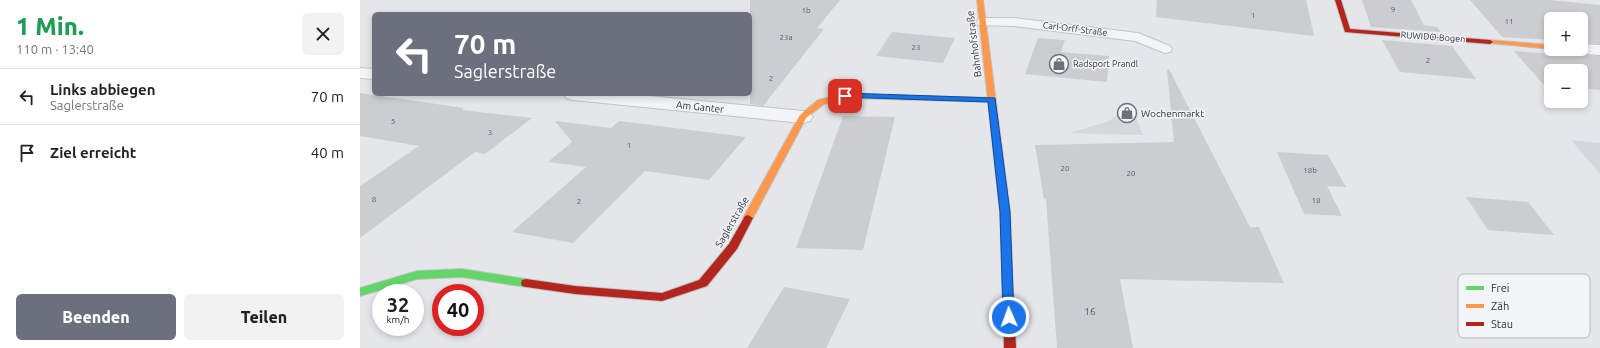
<!DOCTYPE html>
<html lang="de">
<head>
<meta charset="utf-8">
<style>
	:root { --surface:#fff; --page:#f2f2f2; --text:#222; --muted:#767676; --line:#e0e0e0; --accent:#6c707c }
	body { margin:0; font-family:Ubuntu,sans-serif; background:var(--page); color:var(--text); height:100vh; display:flex; flex-direction:column; font-size:15px; white-space:nowrap }
	* { box-sizing:border-box; margin:0 }
	p { font-size:13px; color:var(--muted) }
	.icon { flex:none; width:22px; height:22px; fill:none; stroke:currentColor; stroke-width:2; stroke-linecap:round; stroke-linejoin:round }
	.map { position:relative; flex:1; overflow:hidden }
	.details { display:flex; flex-direction:column; background:var(--surface); width:360px }
	.details>* { flex:none }
	.top-card { position:absolute; left:12px; top:12px; width:380px; height:84px; border-radius:6px; box-shadow:0 2px 6px #0003; background:#6c707c; color:#fff; overflow:hidden }
	.fabs { position:absolute; left:1184px; top:12px; display:grid; gap:8px }
	.fabs a { display:grid; place-items:center; width:44px; height:44px; border-radius:6px; background:var(--surface); box-shadow:0 2px 6px #0003; font-size:20px }
	.speed { position:absolute; left:12px; top:284px; display:flex; gap:8px; font-size:20px; font-weight:700; text-align:center }
	.speed>* { display:grid; place-content:center; width:52px; height:52px; border-radius:50%; background:var(--surface); box-shadow:0 2px 6px #0003; line-height:1 }
	.speed small { font-size:10px; font-weight:400 }
	.speed .limit { border:6px solid #d22; background:#fff; color:#111 }
	.pin { position:absolute; display:grid; place-items:center; width:34px; height:34px; color:#fff; margin:-17px; border-radius:8px; box-shadow:0 2px 6px #0006 }
	.me { position:absolute; width:44px; margin:-22px; rotate:358deg; stroke-linejoin:round; filter:drop-shadow(0 0 3px #0008) }
	.turn { display:flex; align-items:center; gap:14px; height:84px; padding:0 16px; font-size:18px }
	.turn .icon { width:52px; height:52px; stroke-width:2.5 }
	.turn b { display:block; font-size:28px; line-height:34px }
	.round { display:grid; place-items:center; flex:none; width:42px; height:42px; border-radius:6px; background:var(--page) }
	.summary { display:flex; align-items:center; justify-content:space-between; height:68px; padding:0 16px }
	h1 { font-size:24px; font-weight:800; line-height:30px; color:#1e9e55 }
	.button { display:flex; gap:8px; margin-top:auto; padding:8px 16px }
	.button a { flex:1; height:46px; border-radius:6px; background:var(--accent); color:#fff; font-size:16px; font-weight:800; line-height:46px; text-align:center }
	.button a+a { background:var(--page); color:var(--text) }
	ul { padding:0; list-style:none }
	li { display:flex; align-items:center; gap:12px; height:56px; padding:0 16px; border-top:1px solid var(--line) }
	li div { flex:1 }
	li b { display:block; font-size:15px }
	li em { font-style:normal }
	main { display:flex; flex:1; min-height:0 }
	.map>svg:first-child { display:block }
</style>
</head>
<body>
<main>
<section class="details">
<div class="summary"><div><h1>1 Min.</h1><p>110 m · 13:40</p></div><a class="round"><svg class="icon" aria-label="close" viewBox="0 0 24 24"><path d="M6 6l12 12M18 6L6 18"/></svg></a></div>
<ul>
<li><svg class="icon" aria-label="left" viewBox="0 0 24 24"><path d="M17 20v-9H6M10 6l-5 5 5 5"/></svg><div><b>Links abbiegen</b><p>Saglerstraße</p></div><em>70 m</em></li>
<li><svg class="icon" aria-label="arrive" viewBox="0 0 24 24"><path d="M6 21V4h12l-3 4 3 4H6"/></svg><div><b>Ziel erreicht</b></div><em>40 m</em></li>
</ul>
<div class="button"><a>Beenden</a><a>Teilen</a></div>
</section>
<div class="map">
<svg width="1240" height="348" viewBox="0 0 1240 348">
	<rect width="100%" height="100%" fill="#e4e6e9"/>
	<g fill="#d5d7dd">
		<path d="M771 105 783 135 710 133 749 121Z"/>
		<path d="M1211 140 1240 143V174Z"/>
	</g>
	<g fill="#cccdd1">
		<path d="M390 0H480L457 28 464 29 403 106 390 104Z"/>
		<path d="M797 0H946L954 36 796 17Z"/>
		<path d="M1002 0H1051L1064 25 1077 27 1081 32 1011 27Z"/>
		<path d="M1110 0H1190L1240 5V44L1221 43V19H1191V40L1142 37Z"/>
		<path d="M532 32 595 38 583 63 516 56Z"/>
		<path d="M678 38 705 40 701 52 749 56 747 82 665 74Z"/>
		<path d="M1022 40 1092 46 1116 79 1040 72Z"/>
		<path d="M1199 49H1212L1215 54 1240 56V90L1221 88V71H1191V85L1183 84 1154 51 1191 54Z"/>
		<path d="M809 69 890 227H899L924 283 760 279 773 348H697L686 199H684L675 145 814 142 807 70Z"/>
		<path d="M0 93 104 108 102 110 172 118 125 154 115 152 0 238V186L59 146 0 136Z"/>
		<path d="M483 116 535 117 503 250 436 248Z"/>
		<path d="M195 121 251 128 259 121 386 137 349 180 285 171 213 243 152 232 226 167 188 162 212 142Z"/>
		<path d="M917 152 968 155 986 187 967 186 982 216 944 214Z"/>
		<path d="M1106 197 1168 202 1194 235 1128 230Z"/>
		<path d="M424 287 490 299 466 348H387Z"/>
	</g>
	<g fill="none" stroke-linecap="round" stroke-linejoin="round">
		<g stroke="#c1c3c5" stroke-width="2">
			<path id="lane" d="M623 18H654L778 33 810 46 812 49 810 52 805 53 775 41 654 26 618 25 617 22 618 19Z"/>
		</g>
		<g stroke="#c1c3c5" stroke-width="2">
			<g id="street">
				<path d="M1221 44 1240 45V55L1215 53 1213 49H1221Z"/>
				<path d="M0 68 14 69V79L0 78Z"/>
				<path d="M204 94H270L443 111 450 113 453 117 450 121 443 123 213 100 206 98Z"/>
			</g>
		</g>
		<g stroke="#c1c3c5" stroke-width="2">
			<g id="fast">
				<path d="M484 94 632 98 636 100 632 102 487 98 483 96Z"/>
				<path d="M102 269 166 279 170 280 171 283 170 286 166 287 102 277 57 279 0 296V288L57 271Z"/>
			</g>
		</g>
		<g stroke="#c1c3c5" stroke-width="2">
			<g id="slow">
				<path d="M617 0H623L650 212 653 290 652 293 648 294 644 293 643 290 640 212Z"/>
				<path d="M1130 40 1191 45V49L1128 43V41Z"/>
				<path d="M487 94 491 96 490 98 464 104 446 118 393 218 391 220H385L383 218 440 115 458 100Z"/>
			</g>
		</g>
		<g stroke="#c1c3c5" stroke-width="2">
			<g id="jam">
				<path d="M975 0H981L990 29 1130 40 1133 42 1130 44 985 32Z"/>
				<path d="M388 215 393 218 377 249 347 286 302 301 215 294 166 287 162 286 161 283 162 280 166 279 215 286 302 293 339 280 369 244 385 216Z"/>
				<path d="M648 286 652 287 653 290 656 348H644L643 290 644 287Z"/>
			</g>
		</g>
		<use href="#lane" fill="#f3f4f5" fill-rule="evenodd"/>
		<use href="#street" fill="#f3f4f5" fill-rule="evenodd"/>
		<use href="#fast" fill="#63d668" fill-rule="evenodd"/>
		<use href="#slow" fill="#ff974d" fill-rule="evenodd"/>
		<use href="#jam" fill="#b3261e" fill-rule="evenodd"/>
	</g>
	<path fill="#1a73e8" stroke="#114b97" d="M485 93 635 98 650 212 654 317 653 320 649 322 645 320 643 317 640 212 628 102 482 97 481 96Z"/>
	<defs>
		<g id="shop-ring" transform="scale(1)"><circle r="9.5" fill="#f3f4f7" stroke="#6c707c" stroke-width="1.5"/><path d="M-5-2.5h2.3a2.7 3.5 0 0 1 5.4 0H5L5.5 6h-11ZM-1.5-2.5h3a1.5 2.3 0 0 0-3 0Z" fill="#6c707c"/></g>
	</defs>
	<g fill-rule="evenodd">
		<use href="#shop-ring" x="699" y="64"/>
		<use href="#shop-ring" x="767" y="113"/>
	</g>
	<g text-anchor="middle" dominant-baseline="central" stroke-width="3" stroke-linejoin="round" paint-order="stroke">
		<g font-size="8" fill="#565966">
			<text x="1033" y="9">9</text>
			<text x="446" y="10">1b</text>
			<text x="893" y="15">1</text>
			<text x="1149" y="21">11</text>
			<text x="426" y="37">23a</text>
			<text x="556" y="47">23</text>
			<text x="1068" y="60">2</text>
			<text x="411" y="78">2</text>
			<text x="33" y="121">5</text>
			<text x="130" y="132">3</text>
			<text x="269" y="145">1</text>
			<text x="705" y="168">20</text>
			<text x="950" y="170">18b</text>
			<text x="771" y="173">20</text>
			<text x="14" y="199">8</text>
			<text x="956" y="200">18</text>
			<text x="219" y="201">2</text>
		</g>
		<g font-size="9" fill="#2c3041" stroke="#f3f4f7">
			<text transform="translate(715 29) rotate(7)">Carl-Orff-Straße</text>
			<text transform="translate(1073 37) rotate(4)">RUWIDO-Bogen</text>
		</g>
		<g font-size="9" fill="#2c3041" stroke="#f3f4f7" text-anchor="start">
			<text x="713" y="64">Radsport Prandl</text>
		</g>
		<g font-size="10" fill="#2c3041" stroke="#f3f4f7">
			<text transform="translate(614 44) rotate(-97)">Bahnhofstraße</text>
			<text transform="translate(340 107) rotate(6)">Am Ganter</text>
			<text transform="translate(372 222) rotate(-60)">Saglerstraße</text>
		</g>
		<g font-size="10" fill="#2c3041" stroke="#f3f4f7" text-anchor="start">
			<text x="781" y="113">Wochenmarkt</text>
		</g>
		<g font-size="10" fill="#565966">
			<text x="730" y="311">16</text>
		</g>
	</g>
	<rect x="1098" y="274" width="132" height="64" rx="6" fill="#f3f4f7" stroke="#b7b9c0" stroke-width="1"/>
	<rect x="1106" y="286" width="18" height="4" fill="#63d668"/>
	<rect x="1106" y="304" width="18" height="4" fill="#ff974d"/>
	<rect x="1106" y="322" width="18" height="4" fill="#b3261e"/>
	<g font-size="11" fill="#2c3041">
		<text x="1131" y="292">Frei</text>
		<text x="1131" y="310">Zäh</text>
		<text x="1131" y="328">Stau</text>
	</g>
</svg>
<div class="fabs">
<a>+</a>
<a>−</a>
</div>
<div class="speed"><div>32<small>km/h</small></div><div class="limit">40</div></div>
<div class="pin" style="left:485px;top:96px;background:#d93025"><svg class="icon" aria-label="arrive" viewBox="0 0 24 24"><path d="M6 21V4h12l-3 4 3 4H6"/></svg></div>
<svg class="me" style="left:649px;top:317px" viewBox="-20 -20 40 40"><circle r="17" fill="#1a73e8" stroke="#fff" stroke-width="3"/><path d="M0-11L8 9 0 5-8 9z" fill="#fff"/></svg>
<div class="top-card">
<div class="turn"><svg class="icon" aria-label="left" viewBox="0 0 24 24"><path d="M17 20v-9H6M10 6l-5 5 5 5"/></svg><div><b>70 m</b>Saglerstraße</div></div>
</div>
</div>
</main>
</body>
</html>
